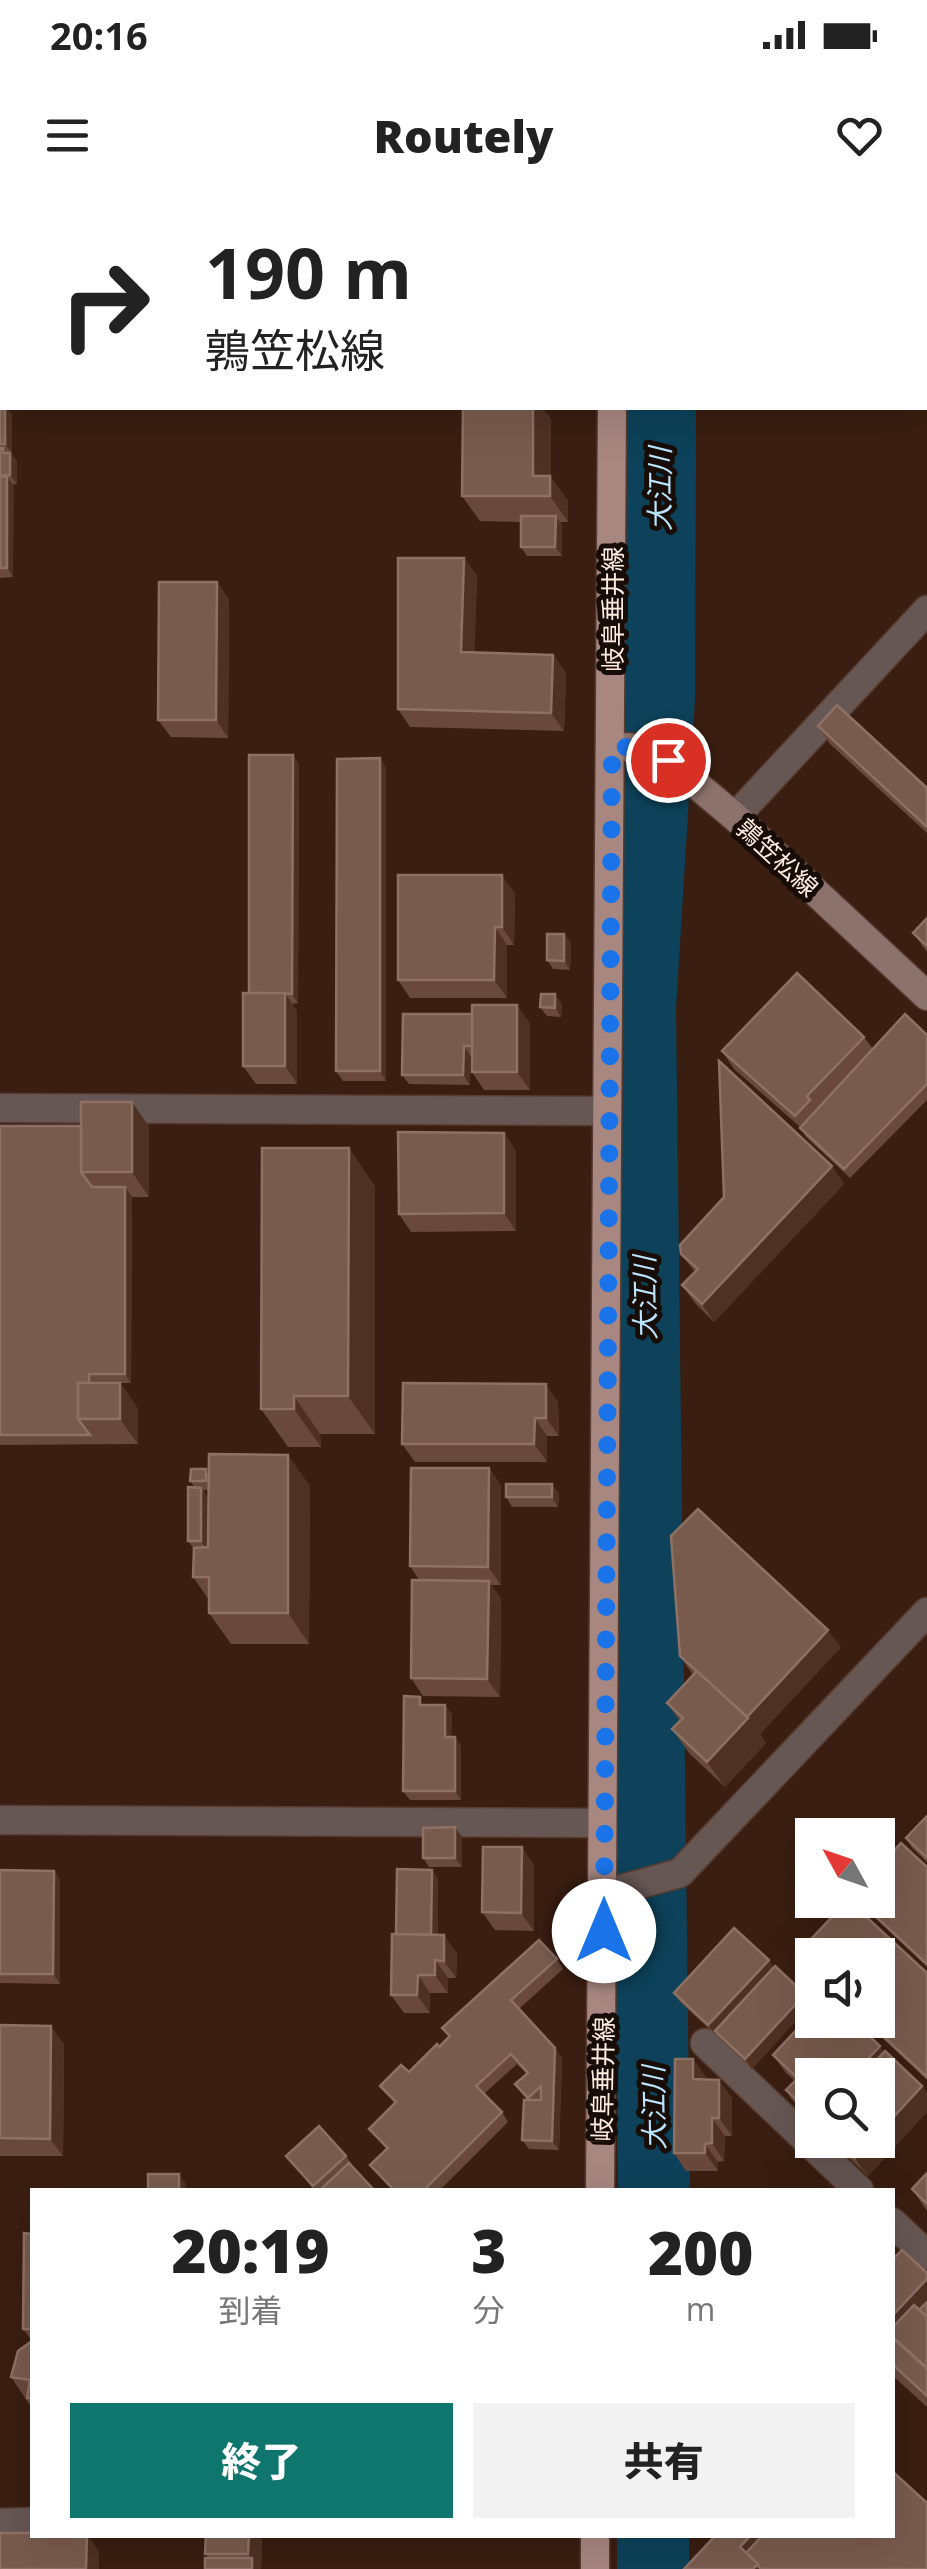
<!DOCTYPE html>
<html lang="ja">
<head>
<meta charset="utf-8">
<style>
	:root { --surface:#fff; --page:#f2f2f2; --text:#222; --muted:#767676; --accent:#0f766e }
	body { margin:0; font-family:"Open Sans","Noto Sans JP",sans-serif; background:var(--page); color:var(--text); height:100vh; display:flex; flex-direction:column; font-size:38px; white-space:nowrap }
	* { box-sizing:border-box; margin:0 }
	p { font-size:32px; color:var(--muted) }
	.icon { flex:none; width:55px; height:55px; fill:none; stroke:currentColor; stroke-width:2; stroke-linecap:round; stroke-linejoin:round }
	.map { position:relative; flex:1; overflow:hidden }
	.sheet { position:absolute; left:30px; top:1988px; width:865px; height:350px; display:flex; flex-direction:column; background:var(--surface); border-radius:0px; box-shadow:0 10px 40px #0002 }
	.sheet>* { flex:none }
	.top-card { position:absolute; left:0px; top:0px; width:928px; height:210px; box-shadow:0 10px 40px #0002; background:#fff; color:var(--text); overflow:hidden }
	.needle { width:65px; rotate:310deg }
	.fabs { position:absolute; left:795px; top:1618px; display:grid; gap:20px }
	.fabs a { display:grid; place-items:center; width:100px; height:100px; border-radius:0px; background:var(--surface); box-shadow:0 10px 40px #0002; font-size:50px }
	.pin { position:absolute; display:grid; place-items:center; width:85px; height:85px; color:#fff; margin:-42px; border:5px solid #fff; border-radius:50%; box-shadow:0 2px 10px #0007 }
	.me { position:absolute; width:110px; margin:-55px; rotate:0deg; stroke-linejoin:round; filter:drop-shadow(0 0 8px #0008) }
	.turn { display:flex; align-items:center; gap:35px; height:210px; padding:0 40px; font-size:45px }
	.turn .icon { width:130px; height:130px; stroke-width:2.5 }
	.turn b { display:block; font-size:70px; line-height:85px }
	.eta { display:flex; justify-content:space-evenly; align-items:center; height:170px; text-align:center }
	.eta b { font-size:60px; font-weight:800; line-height:70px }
	.cta { display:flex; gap:20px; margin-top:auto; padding:20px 40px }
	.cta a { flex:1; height:115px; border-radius:0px; background:var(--accent); color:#fff; font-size:40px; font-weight:800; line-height:115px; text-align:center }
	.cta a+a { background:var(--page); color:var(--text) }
	.status { display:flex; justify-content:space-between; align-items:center; height:70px; padding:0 50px; background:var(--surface); direction:ltr }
	.status svg { height:28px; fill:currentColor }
	header { display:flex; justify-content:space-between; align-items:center; height:130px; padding:0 40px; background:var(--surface); font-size:45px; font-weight:800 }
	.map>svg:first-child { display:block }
</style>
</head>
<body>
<div class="status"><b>20:16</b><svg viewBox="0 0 49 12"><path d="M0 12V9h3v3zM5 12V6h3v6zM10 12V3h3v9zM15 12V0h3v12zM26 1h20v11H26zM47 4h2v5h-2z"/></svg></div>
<header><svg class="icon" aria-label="menu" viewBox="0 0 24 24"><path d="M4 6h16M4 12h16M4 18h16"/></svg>Routely<svg class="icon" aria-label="heart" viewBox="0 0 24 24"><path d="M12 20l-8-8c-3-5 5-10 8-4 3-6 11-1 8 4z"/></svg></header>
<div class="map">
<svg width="927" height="2369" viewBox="0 0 927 2369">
	<rect width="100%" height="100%" fill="#3a1e11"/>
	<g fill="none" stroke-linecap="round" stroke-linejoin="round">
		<g stroke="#0d425a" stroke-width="72">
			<path d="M660 2V0"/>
			<path d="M654 1990 640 808 659 498 660 208"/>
			<path d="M653 2369V2335"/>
		</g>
		<g stroke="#563b2e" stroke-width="31">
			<g id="minor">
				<path d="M735 617 927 410"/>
				<path d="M0 908 607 911"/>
				<path d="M0 1620 602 1623"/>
				<path d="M604 1694 680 1673 927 1412"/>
				<path d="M705 1843 859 1990"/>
				<path d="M892 2022 927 2055"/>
				<path d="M0 2323 32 2322"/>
			</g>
		</g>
		<g stroke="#563b2e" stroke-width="31">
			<path id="secondary" d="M612 546 637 548 667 560 735 617 927 796"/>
		</g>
		<g stroke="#563b2e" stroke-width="31">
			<g id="primary">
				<path d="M612 0V2"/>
				<path d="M600 1990 612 208"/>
				<path d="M595 2335V2369"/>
			</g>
		</g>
		<use href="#minor" stroke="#675754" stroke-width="28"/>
		<use href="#secondary" stroke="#8c726d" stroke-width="28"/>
		<use href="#primary" stroke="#a88781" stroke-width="28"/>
	</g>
	<g fill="#68493c" fill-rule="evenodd">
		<rect x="0" y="69" width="2" height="105"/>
		<path d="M0 206 6 208 12 215 11 253 17 262V284L12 285 13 377 0 378Z"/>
		<path d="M463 208H542L551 219V277L568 301V322H560L562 325V356H527L521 347V322L480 321 462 296Z"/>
		<path d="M464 358 477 376 474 452 553 455 566 473 564 531 410 527 398 509Z"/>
		<path d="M217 382 229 400 228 538 171 537 158 520Z"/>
		<path d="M818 526 927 588V633L830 544Z"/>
		<path d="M380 558 386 568V881H343L336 871Z"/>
		<path d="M299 564 298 803 292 804 297 811V884H256L243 866 249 793Z"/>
		<path d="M515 693 514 745H507V798H410L398 780Z"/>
		<path d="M927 718V752L913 733Z"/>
		<path d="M564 734 571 743 570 770 553 769 547 760Z"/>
		<path d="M562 804 561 817 547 816 540 807Z"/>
		<path d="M403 814 530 823V890H484L472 872V855L470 856V885L409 884 402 875Z"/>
		<path d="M927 835V900L850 978 806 937 800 927 734 869 722 851 864 837 873 849Z"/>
		<path d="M132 902 149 927V997H132L131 1183H96H120L138 1209V1244L0 1245V926H81Z"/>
		<path d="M504 933 516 951V1031L411 1032 399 1014Z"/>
		<path d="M349 948 375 987V1234H320L321 1247H288L261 1209Z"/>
		<path d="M832 966 844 984 714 1122 695 1103 682 1085 695 1072 681 1054Z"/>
		<path d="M558 1202 559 1236H547V1262H415L402 1244Z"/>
		<path d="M489 1268 501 1286V1385H491L501 1399 500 1497 423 1496 411 1478 419 1380 410 1366Z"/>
		<path d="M209 1273 310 1286 309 1444H231L209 1413V1400L193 1377 194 1349 188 1341 195 1288 190 1281ZM203 1290H208V1347L207 1297Z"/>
		<path d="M559 1293 558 1307H512L506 1297Z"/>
		<path d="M841 1447 760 1534 766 1543 725 1587 690 1554 672 1529 680 1521 667 1503 693 1475 680 1456Z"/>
		<path d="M426 1505 452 1514 451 1537H455L461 1546V1600H410L403 1591Z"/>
		<path d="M927 1616V1662L912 1648 906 1638Z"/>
		<path d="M462 1637V1667H429L423 1658Z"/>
		<path d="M534 1665V1731L495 1730 482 1712Z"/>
		<path d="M927 1667V1767L856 1700H878Z"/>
		<path d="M0 1670 54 1671 60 1680V1784L0 1783Z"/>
		<path d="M432 1670 438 1679V1735L457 1753 456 1778H448V1793H430V1813H404L391 1795 396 1734Z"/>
		<path d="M848 1700 927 1773V1880L863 1820H878V1755H812V1773L803 1764 796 1755Z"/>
		<path d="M557 1759 563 1769 519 1809 562 1858 559 1950 529 1949 522 1940 527 1900 515 1884 527 1874 517 1864 484 1894 502 1912 508 1922 440 1990H392L370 1965 387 1950 369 1929 395 1903 380 1886 409 1872 439 1847 449 1837 442 1828Z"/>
		<path d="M769 1760 773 1767 812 1803 752 1869 721 1840 716 1833 715 1834 680 1802 674 1793Z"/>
		<path d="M0 1825 64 1844 63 1956H0Z"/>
		<path d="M884 1852 922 1886 927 1893V1912L868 1976 830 1940H878V1875H812V1918L792 1900 786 1890 795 1881 786 1873 773 1855Z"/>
		<path d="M693 1859 706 1879 732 1898V1936H725L724 1961 718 1962V1971H686L674 1953Z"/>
		<path d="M286 1956H346L357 1972 374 1990H314Z"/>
		<path d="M927 1973V2011L912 1989Z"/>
		<path d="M32 2034V2208L11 2177 32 2141 23 2129Z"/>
		<path d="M892 2055 927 2073V2207L892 2175Z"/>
		<path d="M206 2335H258L262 2340 261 2369H205L209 2358 205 2354Z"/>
	</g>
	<g fill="#4f3124">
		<path d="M5 208 12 215V253L5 244Z"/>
		<path d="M533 208H542L551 219V277L568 301V322L550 296 533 276Z"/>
		<path d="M10 253 17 262V284L10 275Z"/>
		<path d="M7 277 14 286 13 377 7 368Z"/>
		<path d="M556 316 562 325V356L555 347Z"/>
		<path d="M464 358 477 376 474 470 461 452Z"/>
		<path d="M217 382 229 400 228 538 216 520Z"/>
		<path d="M553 455 566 473 564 531 551 513Z"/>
		<path d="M293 555 299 564 298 803 292 794Z"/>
		<path d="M380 558 386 568V881L380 871Z"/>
		<path d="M502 675 515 693 514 745 502 727Z"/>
		<path d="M495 727 507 745V798L494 780Z"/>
		<path d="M564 734 571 743 570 770 564 761Z"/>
		<path d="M285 793 297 811V884L285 866Z"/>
		<path d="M555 794 562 804 561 817 555 808Z"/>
		<path d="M517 805 530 823V890L517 872Z"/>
		<path d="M464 846 470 856V885L463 875Z"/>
		<path d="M132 902 149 927V997L132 972Z"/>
		<path d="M504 933 516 951V1031L504 1013Z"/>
		<path d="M349 948 375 987V1234L348 1196Z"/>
		<path d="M832 966 844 984 714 1122 702 1104Z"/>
		<path d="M125 987 132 997 131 1183 125 1174Z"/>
		<path d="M120 1183 138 1209V1244L120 1219Z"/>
		<path d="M546 1184 558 1202 559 1236 546 1218Z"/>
		<path d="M294 1196 320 1234 321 1247 294 1209Z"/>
		<path d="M535 1218 547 1236V1262L534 1244Z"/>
		<path d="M288 1255 310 1286 309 1444 288 1413Z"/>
		<path d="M489 1268 501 1286V1385L488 1367Z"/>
		<path d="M552 1284 559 1293 558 1307 552 1297Z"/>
		<path d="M201 1288 207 1297V1350L201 1341Z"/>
		<path d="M489 1381 501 1399 500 1497 487 1479Z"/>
		<path d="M828 1430 841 1447 760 1534 766 1543 725 1587 707 1562 746 1518Z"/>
		<path d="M445 1505 452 1514 451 1547 445 1537Z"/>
		<path d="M455 1537 461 1546V1600L455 1591Z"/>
		<path d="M455 1627 462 1637V1667L455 1658Z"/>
		<path d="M522 1647 534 1665V1731L521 1713Z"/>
		<path d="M432 1670 438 1679V1746L431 1737Z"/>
		<path d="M54 1671 60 1680V1784L53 1774Z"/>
		<path d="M444 1735 457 1753 456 1778 444 1761Z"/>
		<path d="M435 1760 448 1778V1793L435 1775Z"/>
		<path d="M769 1760 775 1770 715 1834 708 1825Z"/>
		<path d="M418 1775 430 1793V1813L417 1795Z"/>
		<path d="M805 1794 812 1803 752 1869 745 1859Z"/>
		<path d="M51 1826 64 1844 63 1956 50 1939Z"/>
		<path d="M880 1846 893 1864 878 1875H856L855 1873Z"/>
		<path d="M555 1848 562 1858 559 1950 552 1941Z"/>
		<path d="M693 1859 706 1877V1897L693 1879Z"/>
		<path d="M846 1864 854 1875H835Z"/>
		<path d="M719 1880 732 1898V1936L719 1918Z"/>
		<path d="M922 1886 927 1893V1912L868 1976 855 1958 872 1940H878V1934Z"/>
		<path d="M712 1918 725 1936 724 1961 712 1943Z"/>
		<path d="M705 1944 718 1962V1971L705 1953Z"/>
		<path d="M179 1974 186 1984V1990H179Z"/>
		<path d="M927 2079V2111L892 2136V2116Z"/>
		<path d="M88 2335 99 2352V2369H86Z"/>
		<path d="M249 2335H258L262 2340 261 2369H252V2359L248 2354Z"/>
		<path d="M751 2335H771L761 2369H753L740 2347Z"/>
	</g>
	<g fill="#795b4e" stroke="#8e7165" stroke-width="2.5">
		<rect x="402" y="0" width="124" height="2"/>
		<path d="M692 0H792L790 2H692Z"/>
		<path d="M822 0H874L877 2H819Z"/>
		<path d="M927 56V120L925 119V58Z"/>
		<rect x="0" y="69" width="2" height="41"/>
		<path d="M0 110H2V157L0 156Z"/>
		<path d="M0 206 5 208V244H0Z"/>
		<path d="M463 208H533V276H550V296H462Z"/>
		<path d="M0 248H3V253H10V275L0 276 7 277V368H0Z"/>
		<path d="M521 316H556L555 347H521Z"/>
		<path d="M398 358H464L461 452 553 455 551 513 398 509Z"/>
		<path d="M159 382H217L216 520H158Z"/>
		<path d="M837 505 927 588V627L818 526Z"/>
		<path d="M249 555H293L292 794 249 793Z"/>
		<path d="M380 558V871H336L337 559Z"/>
		<path d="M398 675H502V727H495L494 780H398Z"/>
		<path d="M927 718V746L913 733Z"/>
		<path d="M547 734H564V761L547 760Z"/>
		<path d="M797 773 864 837 807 896 810 900 795 916 722 851Z"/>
		<rect x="243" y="793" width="42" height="73"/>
		<path d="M541 794H555V808L540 807Z"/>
		<rect x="472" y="805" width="45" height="67"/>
		<path d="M403 814H472V846H464L463 875H402Z"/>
		<path d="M905 814 927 835V884L844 969 800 928Z"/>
		<path d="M719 861 832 966 702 1104 682 1085 698 1069 681 1054 680 1045 724 997Z"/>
		<rect x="81" y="902" width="51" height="70"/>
		<path d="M0 926H81V972L92 987H125V1174H89V1183H78V1219L90 1235H0Z"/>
		<path d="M398 932 504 933V1013L399 1014Z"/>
		<path d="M262 948H349L348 1196H294V1209H261Z"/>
		<rect x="78" y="1183" width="42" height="36"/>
		<path d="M403 1183 546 1184V1218H535L534 1244H402Z"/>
		<path d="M209 1254 288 1255V1413H209V1377H193L194 1348 208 1347Z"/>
		<path d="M411 1268H489L488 1367 410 1366Z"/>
		<path d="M191 1269H206V1281H190Z"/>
		<rect x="506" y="1284" width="46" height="13"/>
		<path d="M188 1287 201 1288V1341H188Z"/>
		<path d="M698 1309 828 1430 747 1517 680 1456 671 1336Z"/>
		<path d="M412 1380 489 1381 487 1479 411 1478Z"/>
		<path d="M697 1471 748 1518 707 1562 672 1529 683 1518 667 1503Z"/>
		<path d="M404 1496 420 1497V1505H445V1537H455V1591H403Z"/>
		<path d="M927 1616V1658L906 1638Z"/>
		<path d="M455 1627V1658H423V1628Z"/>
		<path d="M901 1643 927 1667V1764L858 1700H878V1668Z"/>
		<path d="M483 1647H522L521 1713 482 1712Z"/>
		<path d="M397 1669 432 1670 431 1735 396 1734Z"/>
		<path d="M0 1670 54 1671 53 1774H0Z"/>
		<path d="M848 1700 927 1773V1877L866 1820H878V1755H812V1770L796 1755Z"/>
		<path d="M734 1728 769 1760 708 1825 674 1793Z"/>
		<path d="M392 1734 444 1735V1761L435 1760V1775H418L417 1795H391Z"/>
		<path d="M539 1740 557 1759 511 1800 555 1848 552 1941 522 1940 524 1900H541V1886L528 1898 515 1884 528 1873 511 1854 476 1886 502 1912 424 1990H394L370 1965 388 1948 369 1929 396 1902 380 1886 401 1865 409 1872 437 1844 439 1847 450 1836 442 1828Z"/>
		<path d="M775 1766 805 1794 745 1859 715 1831Z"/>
		<path d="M812 1813V1820H852L880 1846 855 1873 846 1864 835 1875H812V1892L773 1855Z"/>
		<path d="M0 1825 51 1826 50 1939 0 1938Z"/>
		<path d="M885 1851 922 1886 878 1934V1875H863Z"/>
		<path d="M675 1859H693V1879L719 1880V1918H712V1943L705 1944V1953H674Z"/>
		<path d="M796 1880 812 1895V1914L786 1890Z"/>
		<path d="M319 1926 346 1956 313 1986 286 1956Z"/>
		<path d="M836 1940H872L855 1958Z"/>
		<path d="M349 1963 374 1990H320Z"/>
		<path d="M927 1973V2004L912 1989Z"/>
		<rect x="148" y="1974" width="31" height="16"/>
		<path d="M24 2033 32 2034V2129H23Z"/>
		<path d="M902 2050 927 2073V2079L892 2116V2060Z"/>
		<path d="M927 2102V2114L925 2115 919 2110Z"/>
		<path d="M914 2105 925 2115 927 2114V2168L892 2136V2128Z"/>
		<path d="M892 2137 927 2169V2196L892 2164Z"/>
		<path d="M32 2141V2198H27L30 2180 11 2177 18 2151Z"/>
		<path d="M892 2271 927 2303V2369H761L746 2353 763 2335H892Z"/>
		<path d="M0 2333H32V2335H87L86 2369H0Z"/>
		<path d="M206 2335H249L248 2354H205Z"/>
		<path d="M716 2335H751L740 2347 758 2364 753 2369H684Z"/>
		<rect x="205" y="2358" width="47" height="11"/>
	</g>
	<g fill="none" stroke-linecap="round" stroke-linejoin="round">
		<path stroke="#1a73e8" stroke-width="18" stroke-dasharray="0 32.4" d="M604 1731 612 546 637 548 668 560"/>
	</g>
	<g text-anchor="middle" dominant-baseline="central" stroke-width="10" stroke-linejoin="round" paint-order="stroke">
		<g font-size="25" fill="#ffebe2" stroke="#180c07">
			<text transform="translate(612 409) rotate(-90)">岐阜垂井線</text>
			<text transform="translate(778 657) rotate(43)">鶉笠松線</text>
			<text transform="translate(602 1879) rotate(-89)">岐阜垂井線</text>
		</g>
		<g font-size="28" font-style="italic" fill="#b9e5fe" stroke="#180c07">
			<text transform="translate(659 289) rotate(-90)">大江川</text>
			<text transform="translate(644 1098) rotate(-91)">大江川</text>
			<text transform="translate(653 1908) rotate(-91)">大江川</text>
		</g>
	</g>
</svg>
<div class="fabs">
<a><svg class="needle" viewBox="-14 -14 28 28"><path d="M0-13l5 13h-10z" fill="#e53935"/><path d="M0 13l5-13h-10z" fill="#767676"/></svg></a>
<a><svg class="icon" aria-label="sound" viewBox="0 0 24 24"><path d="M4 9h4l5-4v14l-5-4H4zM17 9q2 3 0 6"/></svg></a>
<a><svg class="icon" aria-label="search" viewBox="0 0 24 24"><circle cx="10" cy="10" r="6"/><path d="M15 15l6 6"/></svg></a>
</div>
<div class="pin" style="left:668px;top:560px;background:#d93025"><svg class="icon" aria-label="arrive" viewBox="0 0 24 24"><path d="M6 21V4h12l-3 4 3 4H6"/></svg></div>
<svg class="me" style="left:604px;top:1731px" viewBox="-20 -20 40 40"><circle r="19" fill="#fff"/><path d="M0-13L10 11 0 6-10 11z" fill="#1a73e8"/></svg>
<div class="top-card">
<div class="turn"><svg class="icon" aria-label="right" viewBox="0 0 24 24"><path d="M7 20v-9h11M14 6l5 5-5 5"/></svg><div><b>190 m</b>鶉笠松線</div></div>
</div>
<section class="sheet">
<div class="eta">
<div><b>20:19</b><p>到着</p></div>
<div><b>3</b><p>分</p></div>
<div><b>200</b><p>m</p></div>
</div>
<div class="cta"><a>終了</a><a>共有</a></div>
</section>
</div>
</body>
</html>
